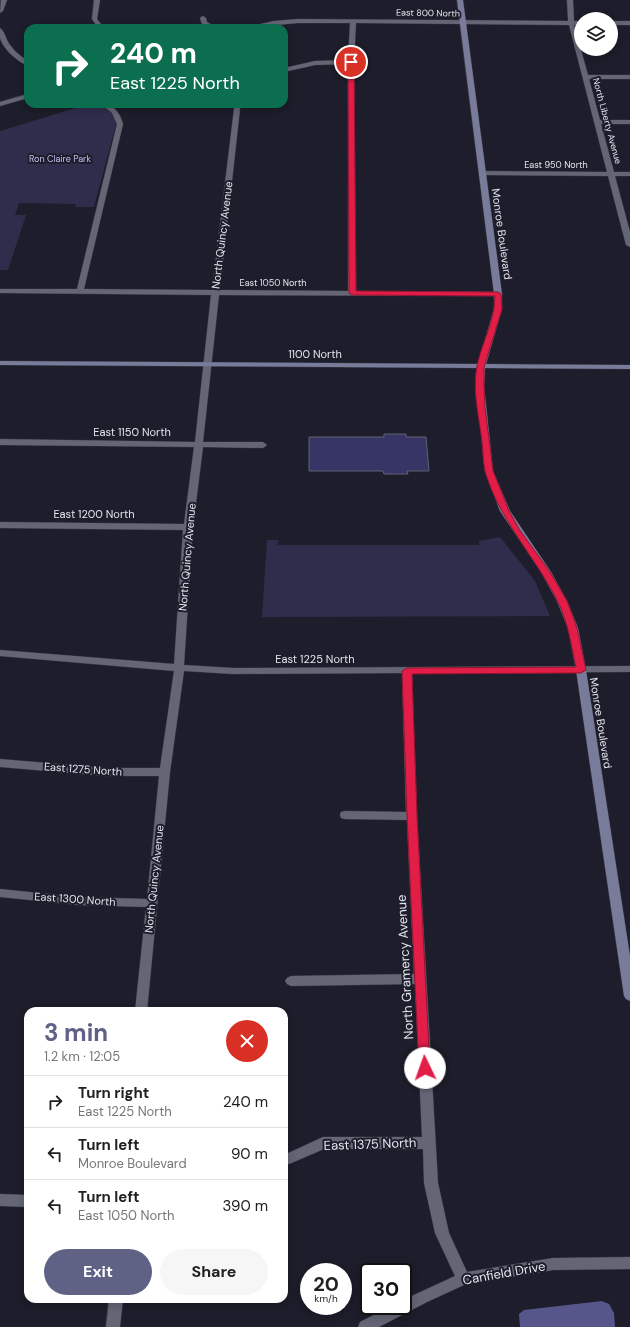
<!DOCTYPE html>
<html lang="en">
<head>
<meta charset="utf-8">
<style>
	:root { --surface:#fff; --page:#f6f6f6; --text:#202124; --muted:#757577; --line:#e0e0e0; --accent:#5f6185 }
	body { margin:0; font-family:"DM Sans",sans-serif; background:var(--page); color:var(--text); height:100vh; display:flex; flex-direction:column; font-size:15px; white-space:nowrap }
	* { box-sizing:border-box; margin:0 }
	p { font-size:13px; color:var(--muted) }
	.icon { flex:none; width:22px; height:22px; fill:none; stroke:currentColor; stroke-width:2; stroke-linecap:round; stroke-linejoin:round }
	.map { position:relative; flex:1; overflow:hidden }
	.side { position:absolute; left:24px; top:1007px; width:264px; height:296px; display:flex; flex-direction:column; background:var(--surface); border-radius:12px; box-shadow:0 2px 10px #0003 }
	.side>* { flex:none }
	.hud { position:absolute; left:24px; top:24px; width:264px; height:84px; border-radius:12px; box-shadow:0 2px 10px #0003; background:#0b6e4f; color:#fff; overflow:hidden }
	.controls { position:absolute; left:574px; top:12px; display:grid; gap:8px }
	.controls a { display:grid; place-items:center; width:44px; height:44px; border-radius:50%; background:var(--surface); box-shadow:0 2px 10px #0003; font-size:20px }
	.speed { position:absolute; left:300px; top:1263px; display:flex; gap:8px; font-size:20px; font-weight:700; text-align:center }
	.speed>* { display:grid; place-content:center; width:52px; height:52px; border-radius:50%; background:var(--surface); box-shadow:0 2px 10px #0003; line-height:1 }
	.speed small { font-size:10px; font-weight:400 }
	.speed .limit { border:2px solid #111; border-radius:6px; background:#fff; color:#111 }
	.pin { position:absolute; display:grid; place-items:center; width:34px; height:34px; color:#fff; margin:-17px; border:2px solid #fff; border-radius:50%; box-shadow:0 1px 4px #0007 }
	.me { position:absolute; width:44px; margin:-22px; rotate:357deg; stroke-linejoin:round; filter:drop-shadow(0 0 3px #0008) }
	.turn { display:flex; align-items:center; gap:14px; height:84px; padding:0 20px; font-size:18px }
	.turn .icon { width:52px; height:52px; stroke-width:2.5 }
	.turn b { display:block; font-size:28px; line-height:34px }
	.round { display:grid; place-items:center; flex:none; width:42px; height:42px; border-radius:21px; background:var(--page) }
	.headline { display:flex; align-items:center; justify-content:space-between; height:68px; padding:0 20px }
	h1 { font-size:24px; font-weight:700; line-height:30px; color:var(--accent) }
	.button { display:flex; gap:8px; margin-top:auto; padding:8px 20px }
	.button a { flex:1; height:46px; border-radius:24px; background:var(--accent); color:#fff; font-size:16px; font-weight:700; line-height:46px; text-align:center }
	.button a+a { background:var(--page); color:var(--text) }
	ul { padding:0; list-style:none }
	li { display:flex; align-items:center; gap:12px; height:52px; padding:0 20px; border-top:1px solid var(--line) }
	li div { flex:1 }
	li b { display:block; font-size:15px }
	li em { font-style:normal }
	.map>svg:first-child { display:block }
</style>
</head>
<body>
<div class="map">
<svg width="630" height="1327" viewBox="0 0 630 1327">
	<rect width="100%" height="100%" fill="#1d1d2b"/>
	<g fill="#2e2e4c">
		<path d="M89 104C102 104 114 111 116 124L94 207H75L76 204 19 203 15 215H26L8 270H0V131Z"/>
		<path d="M500 537 535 581 550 616 262 617 267 540H279L277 545H479V541Z"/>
	</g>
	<path fill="#56568a" d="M602 1301 609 1304 614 1313 615 1327H520L519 1314 524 1310Z"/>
	<path fill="#363565" stroke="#616273" d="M384 434H406V437H426L429 471H407L408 474H384L383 471H309V437H384Z"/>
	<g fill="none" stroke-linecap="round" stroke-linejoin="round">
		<g stroke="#383843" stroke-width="1">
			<g id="street">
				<path d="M1 0H7L3 11 0 13Z"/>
				<path d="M94 0H100L97 19 104 28H98L92 19Z"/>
				<path d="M567 0H573L574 21H581V25H574L588 75H630V79H589L600 120H630V124H601L614 172H630V176H615L630 232V247L626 245 608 176 482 175 479 173 482 171 607 172 569 25 356 23 354 62 356 291 498 292 502 294 498 296 219 295 203 442H263L267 445 263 448 203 447 193 527 184 665 233 668 630 666V672L412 673 417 816 438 1183 449 1233 467 1272 553 1258 630 1257V1269L553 1270 464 1285 427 1302 379 1327H358L360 1322 391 1306H403V1300L455 1276 435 1233 424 1183 423 1149H324L289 1164 284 1162V1155L323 1137H422L415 984 291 986 287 984 285 981 287 978 291 976 414 974 407 820 345 819 341 818 340 815 341 812 345 811 406 812 402 673 233 674 184 671 170 772 147 1011H135L146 907 79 905 0 897V889L79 897 147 899 159 776H106L0 767V759L106 768H160L174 671 0 656V650L174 664 183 530 0 528V522L184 524 194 447 0 445V439L195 442 211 295 0 293V289H77L117 124 112 113 101 104C113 104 120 112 123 124L84 289 212 290 234 109 233 104H239L240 109 220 290 348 291V64L315 65 284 72V68L315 61 348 60 350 23H298L247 28 248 27 274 21 298 19 568 21Z"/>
				<path d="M203 16 206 18 207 22 218 28H210L202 24 200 18Z"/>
				<rect x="611" y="21" width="19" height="4"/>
				<path d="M0 28C5 31 6 40 10 45 15 52 22 57 28 61V66C18 62 3 49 0 38 0 35 0 31 0 28Z"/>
				<path d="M28 94V98L0 106V102Z"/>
				<path d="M0 1194 28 1195V1207L0 1206Z"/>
				<path d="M109 1299H123L120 1327H106Z"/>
			</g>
		</g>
		<g stroke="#383843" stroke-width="1">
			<path id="secondary" d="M457 0H463L502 294V309L486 364 630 365V369L485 368 484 386 493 471 510 511 551 572 567 601 578 628 586 670 630 956V1001L626 999 624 996 576 670 568 628 557 601 541 572 500 511 485 471 476 386 477 368 0 365V361L478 364 494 309V294Z"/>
		</g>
		<use href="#street" fill="#646676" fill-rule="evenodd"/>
		<use href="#secondary" fill="#797b9a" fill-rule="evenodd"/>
	</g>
	<path fill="#e11d48" stroke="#92132f" d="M351 60 354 62 356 291 498 292 501 294 502 309 484 367V386L485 408 493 471 509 511 519 529 550 572 567 601 577 628 586 670 581 673 412 674 417 816 430 1068 429 1072 425 1073 421 1072 419 1068 407 816 402 671 407 668 576 667C571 644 568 621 557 600 535 556 499 520 485 471 483 462 483 451 482 441 479 417 472 390 477 366 482 342 495 321 495 296L352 295 349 293 348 62Z"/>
	<g text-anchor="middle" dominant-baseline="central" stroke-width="4" stroke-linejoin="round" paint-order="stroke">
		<g font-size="9" fill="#e4e5ef" stroke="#1d1d2b">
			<text transform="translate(428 13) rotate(1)">East 800 North</text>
			<text transform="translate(607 121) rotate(75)">North Liberty Avenue</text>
			<text x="556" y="165">East 950 North</text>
			<text x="273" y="283">East 1050 North</text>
		</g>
		<g font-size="9" fill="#bfc1f2" stroke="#1d1d2b">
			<text x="60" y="159">Ron Claire Park</text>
		</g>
		<g font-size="11" fill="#e4e5ef" stroke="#1d1d2b">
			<text transform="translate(502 234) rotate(82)">Monroe Boulevard</text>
			<text transform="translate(222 235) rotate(-83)">North Quincy Avenue</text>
			<text x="315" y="354">1100 North</text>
			<text x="132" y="432">East 1150 North</text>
			<text x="94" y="514">East 1200 North</text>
			<text transform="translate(187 557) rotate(-85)">North Quincy Avenue</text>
			<text x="315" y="659">East 1225 North</text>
			<text transform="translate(601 723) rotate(81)">Monroe Boulevard</text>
			<text transform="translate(83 769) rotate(4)">East 1275 North</text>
			<text transform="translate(154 879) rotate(-84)">North Quincy Avenue</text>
			<text transform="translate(75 899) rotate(4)">East 1300 North</text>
		</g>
		<g font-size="13" fill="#e4e5ef" stroke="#1d1d2b">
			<text transform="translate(405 967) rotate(-93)">North Gramercy Avenue</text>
			<text transform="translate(370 1144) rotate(-2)">East 1375 North</text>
			<text transform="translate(504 1273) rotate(-10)">Canfield Drive</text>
		</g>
	</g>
</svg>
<div class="controls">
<a><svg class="icon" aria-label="layers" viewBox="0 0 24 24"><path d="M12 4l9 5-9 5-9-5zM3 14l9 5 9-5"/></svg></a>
</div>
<div class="speed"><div>20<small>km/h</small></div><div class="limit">30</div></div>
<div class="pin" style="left:351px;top:62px;background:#d93025"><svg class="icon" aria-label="arrive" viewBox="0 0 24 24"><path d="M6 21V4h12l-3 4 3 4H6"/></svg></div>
<svg class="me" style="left:425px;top:1068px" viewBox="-20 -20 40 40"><circle r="19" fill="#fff"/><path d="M0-13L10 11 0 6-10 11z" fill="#e11d48"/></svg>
<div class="hud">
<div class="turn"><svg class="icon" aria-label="right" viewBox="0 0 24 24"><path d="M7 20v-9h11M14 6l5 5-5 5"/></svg><div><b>240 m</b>East 1225 North</div></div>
</div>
<section class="side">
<div class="headline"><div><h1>3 min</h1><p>1.2 km · 12:05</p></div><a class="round" style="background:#d93025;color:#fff"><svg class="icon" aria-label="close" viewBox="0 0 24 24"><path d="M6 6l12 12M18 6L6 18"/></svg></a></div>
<ul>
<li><svg class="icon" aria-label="right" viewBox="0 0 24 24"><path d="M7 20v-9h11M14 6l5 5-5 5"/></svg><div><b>Turn right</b><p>East 1225 North</p></div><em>240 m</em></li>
<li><svg class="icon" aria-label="left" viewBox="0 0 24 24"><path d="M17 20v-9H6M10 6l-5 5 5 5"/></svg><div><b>Turn left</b><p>Monroe Boulevard</p></div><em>90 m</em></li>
<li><svg class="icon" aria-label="left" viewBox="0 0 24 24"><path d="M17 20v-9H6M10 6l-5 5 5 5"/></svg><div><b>Turn left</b><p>East 1050 North</p></div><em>390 m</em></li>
</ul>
<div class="button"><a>Exit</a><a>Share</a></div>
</section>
</div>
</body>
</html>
